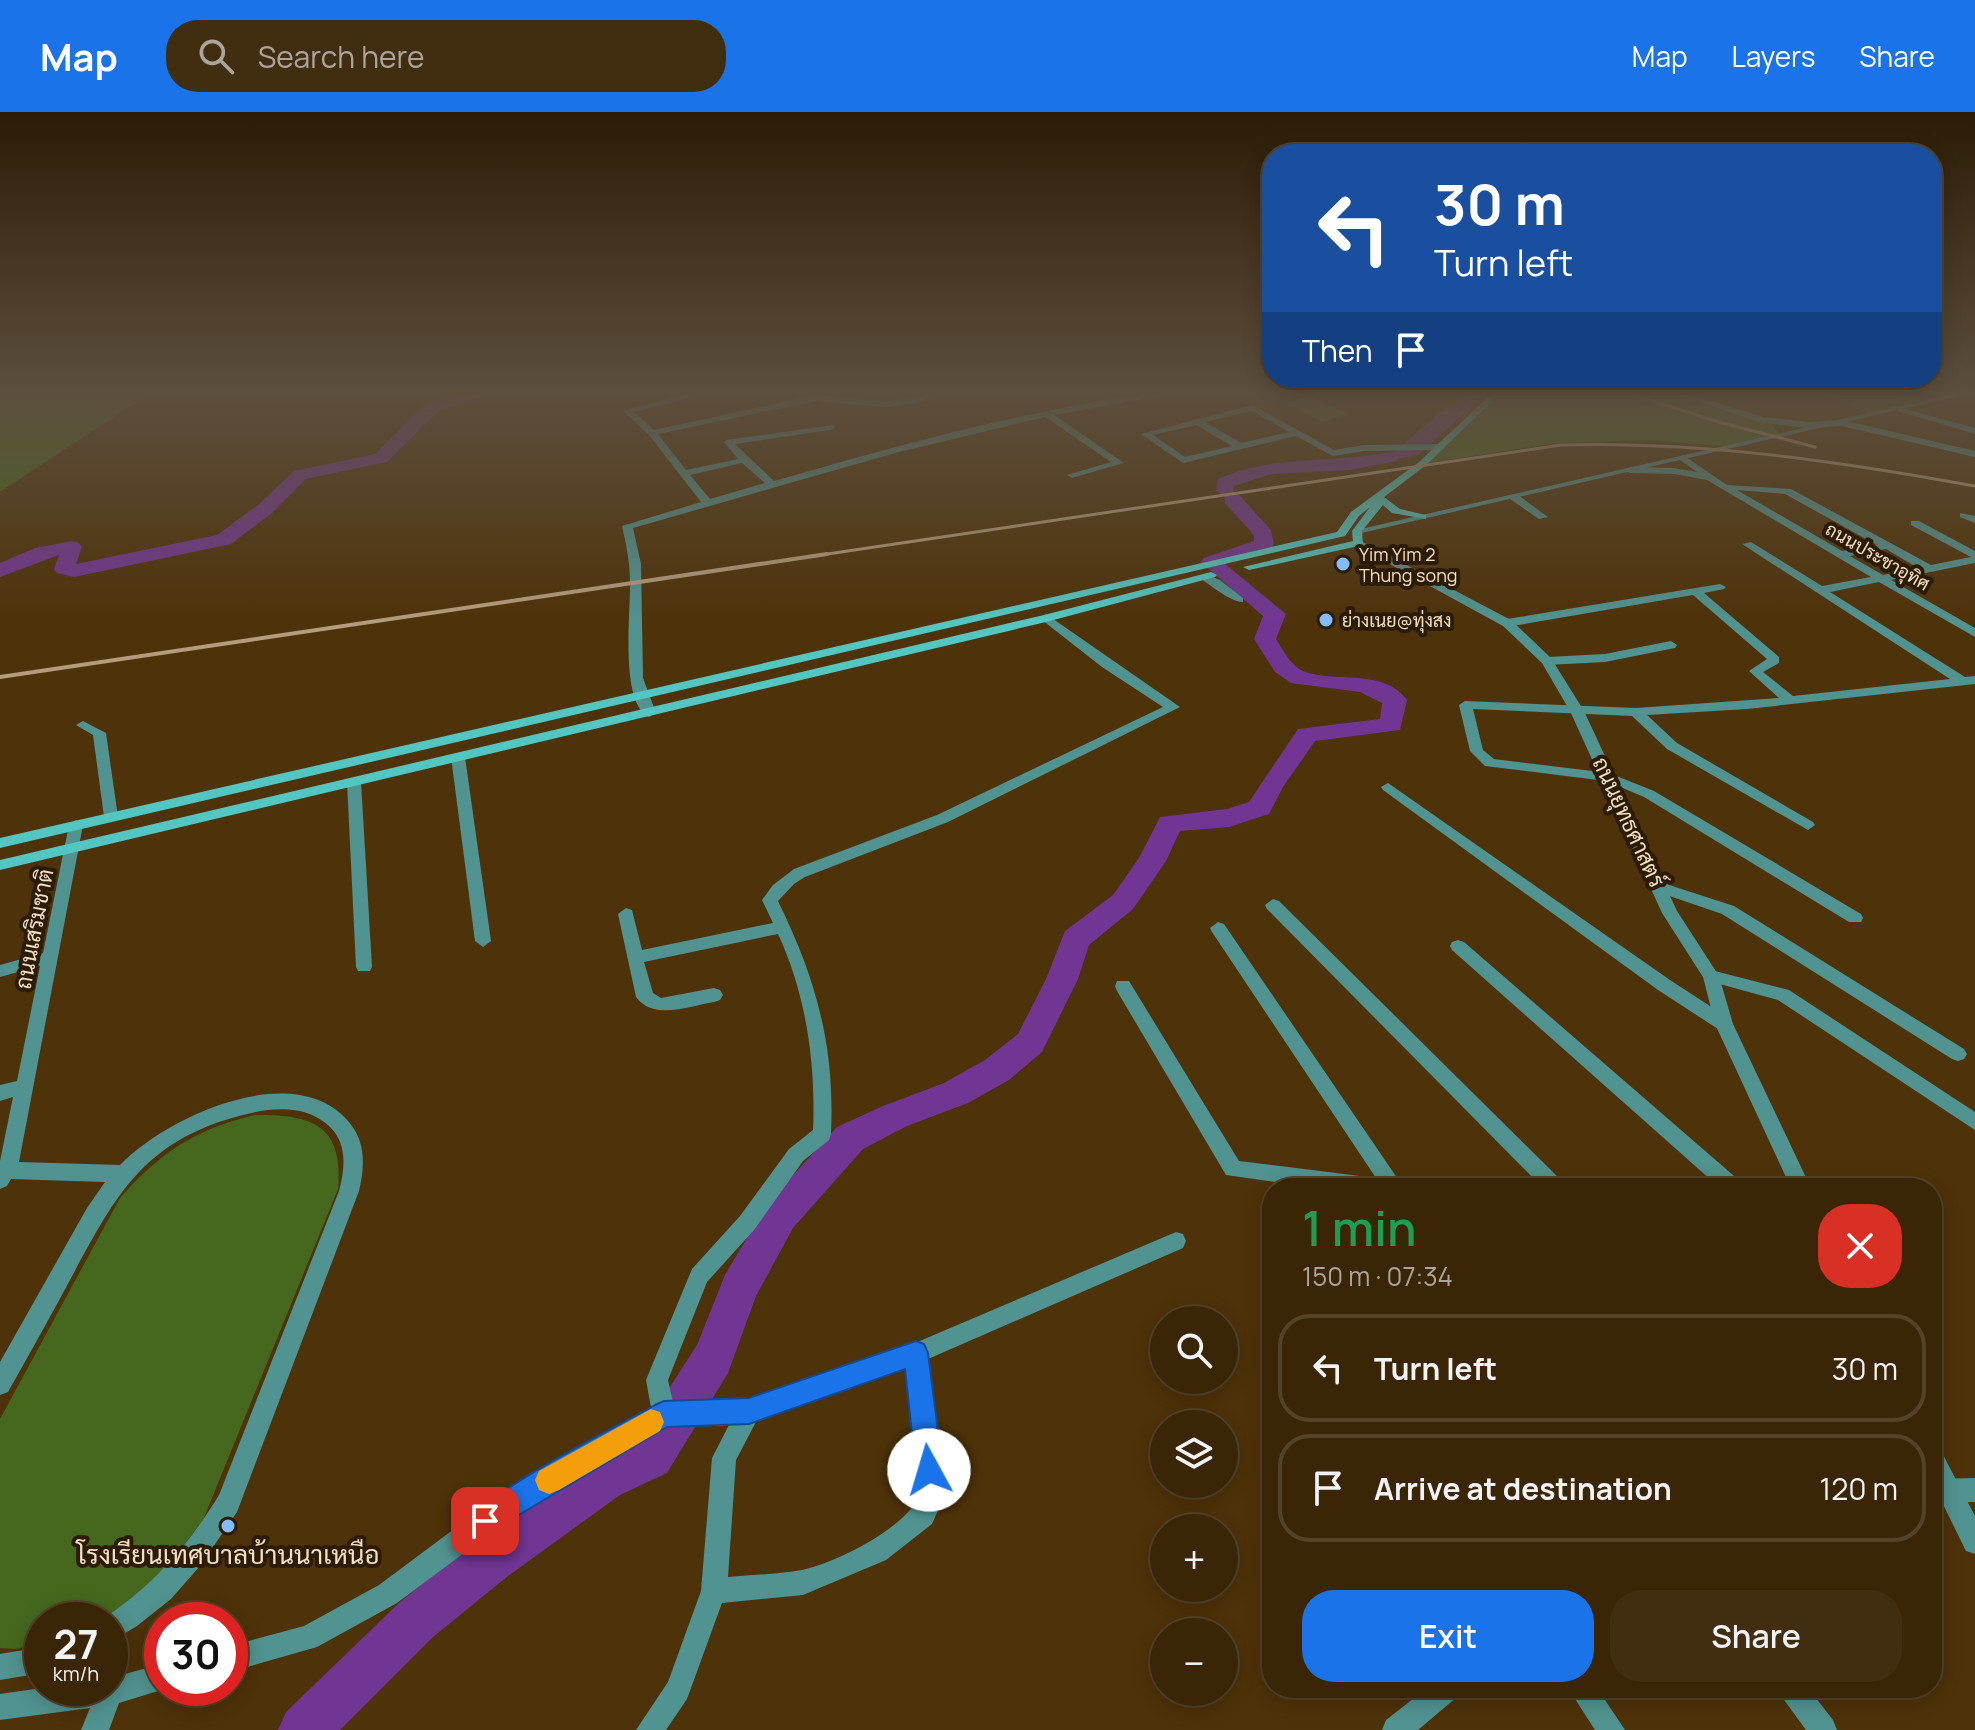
<!DOCTYPE html>
<html lang="en">
<head>
<meta charset="utf-8">
<style>
	:root { --surface:#3a2607; --page:#412e11; --text:#f1f3f6; --muted:#aba59b; --line:#544328; --accent:#1a73e8 }
	body { margin:0; font-family:Manrope,Sarabun,sans-serif; background:var(--page); color:var(--text); height:100vh; display:flex; flex-direction:column; font-size:30px; white-space:nowrap }
	* { box-sizing:border-box; margin:0 }
	p { font-size:26px; color:var(--muted) }
	.icon { flex:none; width:44px; height:44px; fill:none; stroke:currentColor; stroke-width:2; stroke-linecap:round; stroke-linejoin:round }
	.map { position:relative; flex:1; overflow:hidden }
	.sheet { position:absolute; left:1262px; top:1066px; width:680px; height:520px; display:flex; flex-direction:column; background:var(--surface); border-radius:32px; box-shadow:0 4px 20px #0003,0 0 0 2px var(--line) }
	.sheet>* { flex:none }
	.top-card { position:absolute; left:1262px; top:32px; width:680px; height:244px; border-radius:32px; box-shadow:0 4px 20px #0003,0 0 0 2px var(--line); background:#1a4fa0; color:#fff; overflow:hidden }
	.buttons { position:absolute; left:1150px; top:1194px; display:grid; gap:16px }
	.buttons a { display:grid; place-items:center; width:88px; height:88px; border-radius:50%; background:var(--surface); box-shadow:0 4px 20px #0003,0 0 0 2px var(--line); font-size:40px }
	.speed { position:absolute; left:24px; top:1490px; display:flex; gap:16px; font-size:40px; font-weight:700; text-align:center }
	.speed>* { display:grid; place-content:center; width:104px; height:104px; border-radius:50%; background:var(--surface); box-shadow:0 4px 20px #0003,0 0 0 2px var(--line); line-height:1 }
	.speed small { font-size:20px; font-weight:400 }
	.speed .limit { border:12px solid #d22; background:#fff; color:#111 }
	.pin { position:absolute; display:grid; place-items:center; width:68px; height:68px; color:#fff; margin:-34px; border-radius:16px; box-shadow:0 4px 12px #0006 }
	.me { position:absolute; width:88px; margin:-44px; rotate:354deg; stroke-linejoin:round; filter:drop-shadow(0 0 6px #0008) }
	.turn { display:flex; align-items:center; gap:28px; height:168px; padding:0 40px; font-size:36px }
	.turn .icon { width:104px; height:104px; stroke-width:2.5 }
	.turn b { display:block; font-size:56px; line-height:68px }
	.then { display:flex; align-items:center; height:76px; padding:0 40px; background:#0003; gap:16px; font-size:30px }
	.round { display:grid; place-items:center; flex:none; width:84px; height:84px; border-radius:32px; background:var(--page) }
	.overview { display:flex; align-items:center; justify-content:space-between; height:136px; padding:0 40px }
	h1 { font-size:48px; font-weight:600; line-height:60px; color:#1e9e55 }
	.action { display:flex; gap:16px; margin-top:auto; padding:16px 40px }
	.action a { flex:1; height:92px; border-radius:32px; background:var(--accent); color:#fff; font-size:32px; font-weight:600; line-height:92px; text-align:center }
	.action a+a { background:var(--page); color:var(--text) }
	ul { padding:0; list-style:none }
	li { display:flex; align-items:center; gap:24px; height:108px; margin:0 16px 12px; padding:0 24px; border:4px solid var(--line); border-radius:32px }
	li div { flex:1 }
	li b { display:block; font-size:30px }
	li em { font-style:normal }
	header { display:flex; align-items:center; gap:48px; box-sizing:border-box; height:112px; padding:0 40px; background:var(--accent); color:#fff }
	header strong { font-size:38px }
	nav { display:flex; gap:44px; margin-inline-start:auto; font-size:28px }
	.search { width:560px; height:72px; background:var(--page); display:flex; align-items:center; gap:20px; box-sizing:border-box; padding:0 28px; border-radius:32px; color:var(--muted); font-size:30px }
	.map>svg:first-child { display:block }
</style>
</head>
<body>
<header>
<strong>Map</strong>
<div class="search"><svg class="icon" aria-label="search" viewBox="0 0 24 24"><circle cx="10" cy="10" r="6"/><path d="M15 15l6 6"/></svg>Search here</div>
<nav><a>Map</a><a>Layers</a><a>Share</a></nav>
</header>
<div class="map">
<svg width="1975" height="1618" viewBox="0 0 1975 1618">
	<rect width="100%" height="100%" fill="#4e3209"/>
	<g fill="#45681e">
		<path d="M0 283H147L0 380Z"/>
		<path d="M1495 283H1682L1771 311 1779 322 1735 335 1649 328 1555 331 1422 352Z"/>
		<path d="M1823 283H1912L1930 290 1873 303Z"/>
		<path d="M1311 284 1350 303 1322 310 1284 291Z"/>
		<path d="M254 1003C312 1002 344 1013 338 1077L203 1408C177 1442 140 1493 99 1507 83 1512 59 1508 42 1508V1531L16 1537 0 1536V1307L120 1086C161 1040 194 1018 254 1003Z"/>
	</g>
	<path fill="#713693" d="M1459 283H1484L1418 343 1352 355 1346 351 1396 339Z"/>
	<g fill="none" stroke-linecap="round" stroke-linejoin="round">
		<g fill="#713693" fill-rule="evenodd">
			<path d="M457 283H484L439 299 387 350 306 367 272 401 231 432 74 465 57 461 54 457 59 443 0 465V451L35 436 72 429 79 431 82 435 76 452 217 423 258 393 294 359 375 342 427 291Z"/>
			<path d="M1390 340 1399 345 1396 349 1352 358 1271 362 1234 374 1233 381 1239 383 1271 418 1274 432 1271 436 1225 452 1286 502 1276 527C1284 539 1291 555 1306 560 1337 571 1384 556 1407 588L1400 618 1315 629 1283 675 1269 702 1229 715 1180 719 1166 749 1133 797 1089 833 1078 867 1042 940 1009 968 968 991 907 1014 863 1037 793 1116 756 1184 728 1261 667 1361 620 1383 508 1464 433 1525 340 1618H278L286 1600 399 1491 474 1430 588 1351 635 1329 697 1233 725 1163 767 1092 837 1015 883 994 944 971 985 948 1018 922 1046 867 1065 819 1113 783 1139 746 1160 705 1227 697 1249 690 1298 617 1380 607 1382 591 1360 580 1291 571 1275 560 1254 527 1263 504 1201 450 1204 446 1254 429V423L1225 391 1224 384 1216 379 1218 367C1273 342 1333 352 1390 340Z"/>
		</g>
		<g fill="#519390" fill-rule="evenodd">
			<path d="M685 283H701L634 300 654 318 816 283 885 290 925 283 935 284 913 292 885 295 816 289 658 322 686 358 738 347 724 330 726 328 833 313 835 315 830 318 735 332 774 369C865 343 956 317 1048 299 1087 291 1125 283 1164 283L1054 303 1124 351 1072 366 1067 363 1111 350 1045 305 895 341 633 416 641 452 643 566 656 601 649 605C619 592 631 497 630 469 630 450 626 432 622 414L701 390 649 323 623 299ZM742 351 765 371 710 387 690 363Z"/>
			<path d="M1678 283H1692L1764 305 1809 310 1842 308 1975 339V345L1842 314 1809 316 1763 311Z"/>
			<path d="M1253 293 1334 338 1364 333 1440 332 1445 335 1440 338 1364 339 1333 344 1296 324 1183 351 1141 322ZM1252 299 1289 320 1241 331 1205 310ZM1196 313 1232 334 1185 345 1153 323Z"/>
			<path d="M1898 295 1975 316V322L1898 299Z"/>
			<path d="M1683 343 1727 373 1791 377 1931 453 1971 445 1911 413V409H1919L1975 439V451L1891 468 1975 516V525L1879 470 1830 480 1965 565 1975 564V572L1747 597 1647 603 1677 631 1813 710 1815 713 1808 718 1667 637 1632 604 1473 597 1483 638 1494 647 1609 661 1654 679 1861 802 1863 806 1861 810H1849L1644 685 1606 669 1485 654 1470 639 1459 593 1465 589 1636 596 1779 586 1749 559 1767 547 1693 483 1507 515 1501 511 1507 507 1720 472 1726 475 1724 477 1704 481 1779 545V551L1763 560 1793 584 1950 567 1742 432 1751 430 1822 474 1871 465 1707 368 1674 362 1630 361 1625 358 1630 355 1674 356 1697 360 1680 348V344ZM1737 378 1785 382 1877 433 1842 439ZM1886 437 1918 456 1883 463 1850 444Z"/>
			<path d="M1510 383H1518L1548 405 1539 407 1510 387Z"/>
			<path d="M1960 401 1975 404V411L1960 405Z"/>
			<path d="M1204 462 1220 468 1243 486V490C1232 491 1209 472 1198 465Z"/>
			<path d="M1046 502 1180 595 948 710 805 765 794 772 778 789C816 867 835 933 831 1022L829 1028 803 1049 754 1118 707 1170 668 1268 673 1290 749 1288 915 1231 1176 1120 1183 1122 1186 1129 1183 1136 928 1247 944 1385 932 1412 886 1448 803 1483 722 1491 687 1587 666 1618H636L668 1570 701 1479 712 1346 730 1311 666 1313 519 1400 397 1491 317 1535 230 1560V1534L304 1514 379 1473 501 1382 651 1296 646 1268 692 1157 740 1104 789 1037 813 1018C816 952 806 882 778 822L644 850 653 881 661 886 714 876 720 878 723 883 720 888 714 890C689 894 654 909 636 885L618 802 626 796 632 798 642 838 773 811 762 788 773 773 794 757 937 703 1163 595 1102 555 1042 508 1040 506ZM906 1255 920 1384C903 1417 838 1450 802 1458 778 1462 752 1463 728 1465L736 1348 757 1308Z"/>
			<path d="M1671 529 1677 533 1675 536 1605 550 1547 553 1541 549 1547 545 1605 542Z"/>
			<path d="M83 609 106 621 118 705 116 708 111 710 104 705 93 623 76 613Z"/>
			<path d="M458 641 465 645 491 829 483 835 475 829 451 645Z"/>
			<path d="M354 666 361 670 372 855 370 859H358L356 855 347 670Z"/>
			<path d="M1388 671 1670 868 1730 907 1733 912 1730 917 1724 919 1718 917 1658 878 1383 678 1381 675Z"/>
			<path d="M76 708 83 713 19 1050 120 1053C166 1005 293 946 348 1009 366 1029 365 1054 359 1079L237 1400 200 1454 171 1487 137 1514 110 1530V1508H101C151 1476 188 1434 219 1383L339 1079C347 1049 347 1021 316 1005 294 993 263 997 239 1004 141 1030 114 1087 70 1168 50 1205 29 1243 8 1280L0 1283V1250L87 1096 105 1070 11 1067 7 1074 0 1077V1049L13 985 0 989V973L17 969 40 854 0 865V853L43 841 69 713Z"/>
			<path d="M1660 770 1734 794 1964 937 1967 942 1964 947 1958 949 1952 947 1722 802 1655 779 1652 775 1655 771Z"/>
			<path d="M1273 787 1279 789 1563 1070 1566 1076H1543L1267 797 1265 793Z"/>
			<path d="M1218 810 1224 812 1404 1076H1319L1226 1063 1117 879 1115 874 1117 869H1129L1239 1049 1376 1066 1212 820 1210 816Z"/>
			<path d="M1458 828 1464 830 1741 1070 1744 1076H1720L1452 838 1450 834 1452 830Z"/>
			<path d="M1711 858 1789 878 1975 1000V1018L1778 888 1705 868 1703 864 1705 860Z"/>
			<path d="M1975 1366V1390L1932 1391V1367Z"/>
			<path d="M42 1535V1561L0 1568V1542Z"/>
			<path d="M162 1552V1576H168L119 1591 109 1618H81L90 1596 0 1608V1582L42 1576H110V1566Z"/>
			<path d="M1427 1576H1461L1457 1585 1418 1618H1382L1386 1608Z"/>
			<path d="M1568 1576H1597L1625 1618H1595Z"/>
			<path d="M1778 1576H1808L1833 1608 1837 1618H1806L1782 1585Z"/>
		</g>
		<g fill="#519390" fill-rule="evenodd">
			<path d="M1947 283H1963L1357 422 1352 419Z"/>
			<path d="M1359 428 1511 508 1551 546 1584 599 1677 799 1719 864 1733 912 1811 1076H1791L1715 912 1703 865 1662 801 1570 599 1542 551 1503 514 1355 433 1354 431Z"/>
			<path d="M1932 1333 1940 1337 1975 1404V1442L1966 1439 1932 1370Z"/>
		</g>
		<g fill="#54c6c1" fill-rule="evenodd">
			<path d="M1490 283H1499L1425 354 1384 385 1400 397 1426 403V407L1392 401 1383 393 1362 419 1363 433 1249 458 1243 455 1353 429 1352 419 1370 395 1359 404 1345 424 0 736V726L1337 420 1351 400 1419 350Z"/>
			<path d="M1211 460 1217 463 1215 465 1046 510 0 758V748L1044 503Z"/>
		</g>
		<g stroke="#b49c7c" stroke-width="3">
			<path d="M1634 283 1719 310 1815 335"/>
			<path d="M814 444 1561 333C1701 329 1837 349 1975 374"/>
		</g>
		<path stroke="#b49c7c" stroke-width="4" d="M0 565 827 442"/>
	</g>
	<linearGradient id="sky" x2="0" y2="1"><stop stop-color="#2b1c05"/><stop offset="0.55" stop-color="#5d4f3e"/><stop offset="1" stop-color="#5d4f3e" stop-opacity="0"/></linearGradient>
	<rect width="1975" height="510" fill="url(#sky)"/>
	<path fill="#1a73e8" stroke="#114b97" stroke-width="2" d="M916 1229 924 1232 928 1241 943 1358 939 1367 929 1371 920 1367 916 1358 905 1257 749 1312 667 1315 485 1423 476 1419 472 1409C484 1380 620 1313 655 1293L664 1289 749 1286Z"/>
	<path fill="#f59e0b" d="M651 1297 660 1300 664 1310 660 1319 559 1378 549 1382 539 1378 535 1368 539 1359Z"/>
	<g fill="#82bcfa" stroke="#2c1c07" stroke-width="3">
		<circle cx="1343" cy="452" r="8"/>
		<circle cx="1326" cy="508" r="8"/>
		<circle cx="228" cy="1414" r="8"/>
	</g>
	<g text-anchor="middle" dominant-baseline="central" stroke-width="8" stroke-linejoin="round" paint-order="stroke">
		<g font-size="18" fill="#f5dfc5" stroke="#2c1c07" text-anchor="start">
			<text x="1359" y="442">Yim Yim 2<tspan x="1359" dy="21">Thung song</tspan></text>
			<text x="1342" y="508">ย่างเนย@ทุ่งสง</text>
		</g>
		<g font-size="18" fill="#f5dfc5" stroke="#2c1c07">
			<text transform="translate(1878 444) rotate(30)">ถนนประชาอุทิศ</text>
		</g>
		<g font-size="22" fill="#f5dfc5" stroke="#2c1c07">
			<text transform="translate(1629 710) rotate(65)">ถนนยุทธศาสตร์</text>
			<text transform="translate(34 817) rotate(-79)">ถนนเสริมชาติ</text>
		</g>
		<g font-size="26" fill="#f5dfc5" stroke="#2c1c07">
			<text x="228" y="1442">โรงเรียนเทศบาลบ้านนาเหนือ</text>
		</g>
	</g>
</svg>
<div class="buttons">
<a><svg class="icon" aria-label="search" viewBox="0 0 24 24"><circle cx="10" cy="10" r="6"/><path d="M15 15l6 6"/></svg></a>
<a><svg class="icon" aria-label="layers" viewBox="0 0 24 24"><path d="M12 4l9 5-9 5-9-5zM3 14l9 5 9-5"/></svg></a>
<a>+</a>
<a>−</a>
</div>
<div class="speed"><div>27<small>km/h</small></div><div class="limit">30</div></div>
<div class="pin" style="left:485px;top:1409px;background:#d93025"><svg class="icon" aria-label="arrive" viewBox="0 0 24 24"><path d="M6 21V4h12l-3 4 3 4H6"/></svg></div>
<svg class="me" style="left:929px;top:1358px" viewBox="-20 -20 40 40"><circle r="19" fill="#fff"/><path d="M0-13L10 11 0 6-10 11z" fill="#1a73e8"/></svg>
<div class="top-card">
<div class="turn"><svg class="icon" aria-label="left" viewBox="0 0 24 24"><path d="M17 20v-9H6M10 6l-5 5 5 5"/></svg><div><b>30 m</b>Turn left</div></div>
<div class="then">Then<svg class="icon" aria-label="arrive" viewBox="0 0 24 24"><path d="M6 21V4h12l-3 4 3 4H6"/></svg></div>
</div>
<section class="sheet">
<div class="overview"><div><h1>1 min</h1><p>150 m · 07:34</p></div><a class="round" style="background:#d93025;color:#fff"><svg class="icon" aria-label="close" viewBox="0 0 24 24"><path d="M6 6l12 12M18 6L6 18"/></svg></a></div>
<ul>
<li><svg class="icon" aria-label="left" viewBox="0 0 24 24"><path d="M17 20v-9H6M10 6l-5 5 5 5"/></svg><div><b>Turn left</b></div><em>30 m</em></li>
<li><svg class="icon" aria-label="arrive" viewBox="0 0 24 24"><path d="M6 21V4h12l-3 4 3 4H6"/></svg><div><b>Arrive at destination</b></div><em>120 m</em></li>
</ul>
<div class="action"><a>Exit</a><a>Share</a></div>
</section>
</div>
</body>
</html>
